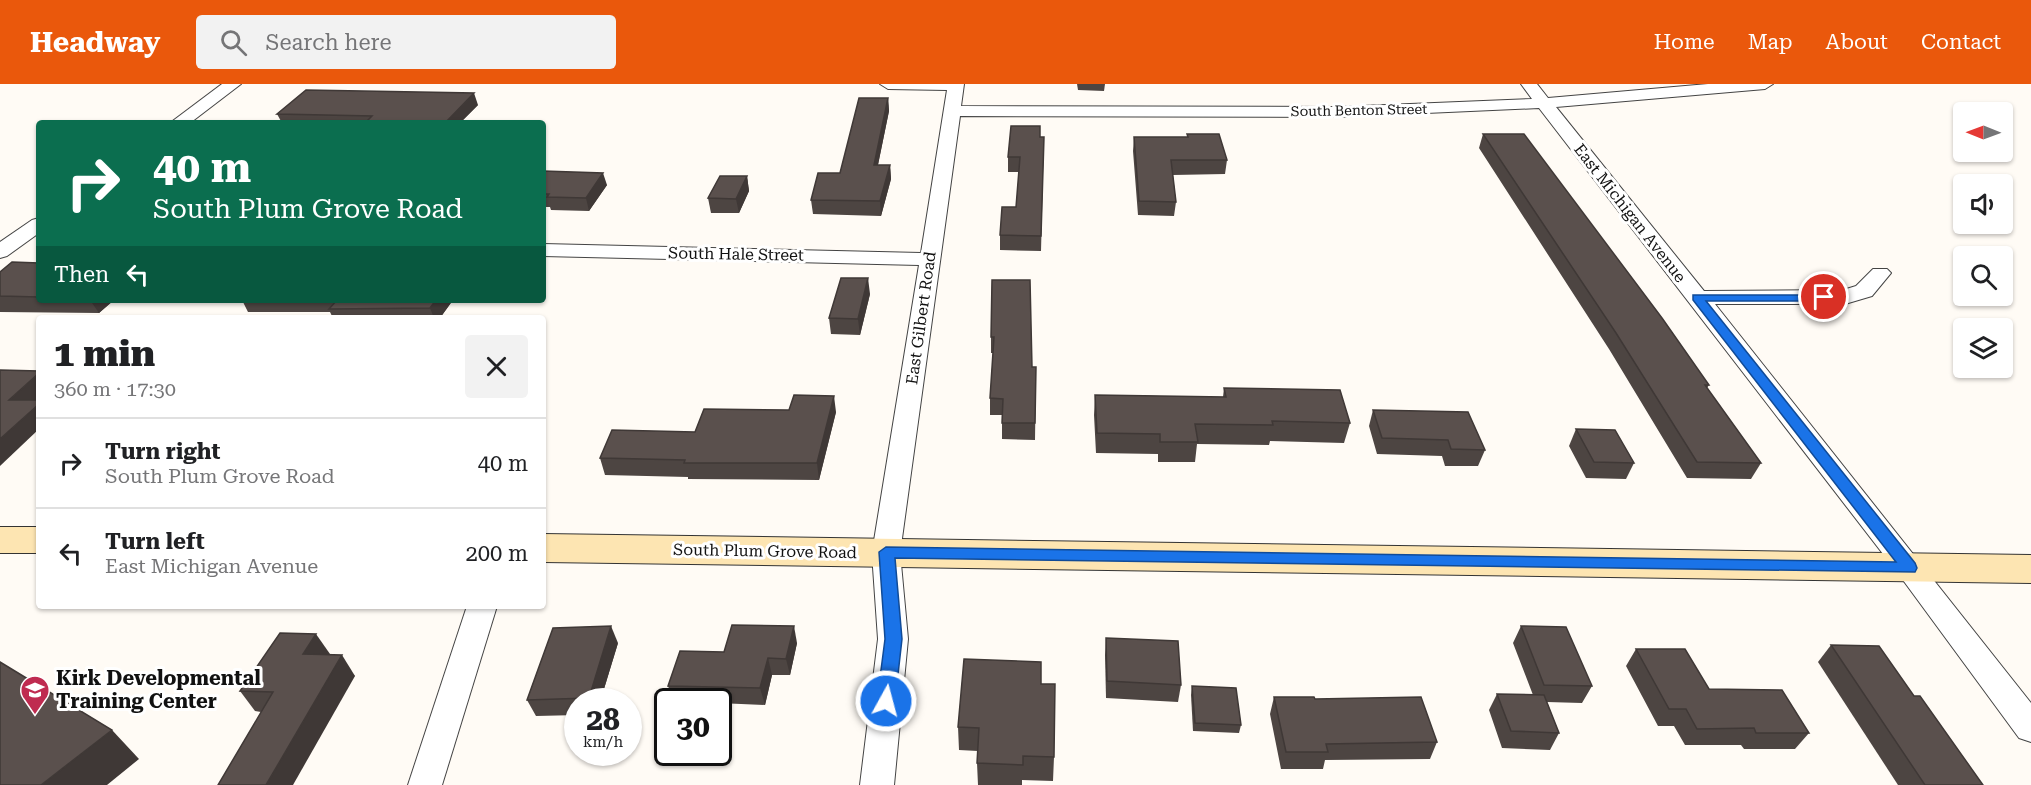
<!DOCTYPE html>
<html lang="en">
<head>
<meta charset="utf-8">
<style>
	:root { --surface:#fff; --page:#f2f2f2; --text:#202124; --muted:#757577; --line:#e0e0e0; --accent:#ea580c }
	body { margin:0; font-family:"Roboto Serif",serif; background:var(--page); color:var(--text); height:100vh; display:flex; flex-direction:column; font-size:22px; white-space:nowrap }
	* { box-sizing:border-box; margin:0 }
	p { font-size:20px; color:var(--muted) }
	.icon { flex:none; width:33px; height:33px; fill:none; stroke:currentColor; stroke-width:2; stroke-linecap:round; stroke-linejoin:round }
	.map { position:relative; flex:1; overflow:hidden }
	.panel { position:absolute; left:36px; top:231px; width:510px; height:294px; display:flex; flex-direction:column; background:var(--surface); border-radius:6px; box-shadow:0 2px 4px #0004 }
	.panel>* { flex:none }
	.banner { position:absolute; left:36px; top:36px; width:510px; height:183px; border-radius:6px; box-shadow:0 2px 4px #0004; background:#0b6e4f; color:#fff; overflow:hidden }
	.needle { width:39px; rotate:271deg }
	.controls { position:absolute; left:1953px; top:18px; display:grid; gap:12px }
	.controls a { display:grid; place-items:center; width:60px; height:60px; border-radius:6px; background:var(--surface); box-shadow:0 2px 4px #0004; font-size:30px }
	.speed { position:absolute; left:564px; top:604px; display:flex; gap:12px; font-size:30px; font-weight:700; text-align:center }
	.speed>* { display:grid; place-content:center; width:78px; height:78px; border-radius:50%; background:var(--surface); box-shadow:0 2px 4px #0004; line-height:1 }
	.speed small { font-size:15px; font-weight:400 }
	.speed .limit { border:3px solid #111; border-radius:9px; background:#fff; color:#111 }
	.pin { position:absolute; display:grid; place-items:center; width:51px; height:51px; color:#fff; margin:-26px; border:3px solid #fff; border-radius:50%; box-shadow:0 2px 6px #0007 }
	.me { position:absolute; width:66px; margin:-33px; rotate:7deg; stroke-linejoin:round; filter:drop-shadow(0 0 4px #0008) }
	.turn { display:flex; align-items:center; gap:21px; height:126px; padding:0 18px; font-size:27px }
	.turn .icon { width:78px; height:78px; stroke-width:2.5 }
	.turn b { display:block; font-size:42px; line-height:51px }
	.then { display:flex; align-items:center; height:57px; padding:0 18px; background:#0003; gap:12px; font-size:22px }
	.round { display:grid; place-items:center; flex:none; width:63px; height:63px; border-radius:6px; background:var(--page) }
	.summary { display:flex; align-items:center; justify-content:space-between; height:102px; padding:0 18px }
	h1 { font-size:36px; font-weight:800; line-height:45px }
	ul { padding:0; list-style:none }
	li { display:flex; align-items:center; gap:18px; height:90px; padding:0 18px; border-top:2px solid var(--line) }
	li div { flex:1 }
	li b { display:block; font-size:22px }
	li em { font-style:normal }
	header { display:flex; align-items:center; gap:36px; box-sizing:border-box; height:84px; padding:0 30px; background:var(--accent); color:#fff }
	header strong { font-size:28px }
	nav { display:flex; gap:33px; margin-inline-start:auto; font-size:21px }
	.search { width:420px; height:54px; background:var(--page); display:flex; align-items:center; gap:15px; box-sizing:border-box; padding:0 21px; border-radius:6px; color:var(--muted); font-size:22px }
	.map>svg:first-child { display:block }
</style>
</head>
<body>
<header>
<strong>Headway</strong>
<div class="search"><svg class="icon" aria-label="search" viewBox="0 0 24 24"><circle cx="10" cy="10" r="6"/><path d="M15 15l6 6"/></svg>Search here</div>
<nav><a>Home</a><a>Map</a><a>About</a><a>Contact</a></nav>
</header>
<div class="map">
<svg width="2031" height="701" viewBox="0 0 2031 701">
	<rect width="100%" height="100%" fill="#fffbf5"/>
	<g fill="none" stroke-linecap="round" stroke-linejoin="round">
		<g stroke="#444" stroke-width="2">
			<g id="street">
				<path d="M222 0H241L190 39H170Z"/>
				<path d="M880 0H964L961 22 1337 23 1532 15 1521 0H1537L1548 14 1708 0H1773L1765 5 1556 23 1704 207 1843 206 1856 202 1873 185H1887L1891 189 1872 212 1845 220H1715L2031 619V658L2019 654 1900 492 1539 24 1337 33 960 32 900 469 908 555 894 701H860L878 555 872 469 919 181 543 172V160L921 169 947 6 888 5Z"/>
				<path d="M39 134V149L7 172 0 174V158L32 136Z"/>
				<path d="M467 522H497L442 701H408Z"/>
			</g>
		</g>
		<g stroke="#333" stroke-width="2">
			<g id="secondary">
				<rect x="0" y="443" width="39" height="26"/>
				<path d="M543 450 2031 471V499L543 478Z"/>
			</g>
		</g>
		<use href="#street" fill="#fff" fill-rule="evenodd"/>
		<use href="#secondary" fill="#fde5b2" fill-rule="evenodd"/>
	</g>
	<g fill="#4d4542">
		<path d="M1077 0H1105L1104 7 1078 6Z"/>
		<path d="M888 14 889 27 878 81H890L891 95 881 132 813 130 811 116 840 89Z"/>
		<path d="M478 21 460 39H282L277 30Z"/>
		<path d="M1187 50 1227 76 1225 90 1173 91 1176 118 1174 132 1138 131 1133 67 1134 53H1187Z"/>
		<path d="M1483 50 1709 301 1707 304 1761 379 1751 395 1687 394 1609 265 1479 64Z"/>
		<path d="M1040 53H1044L1041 167 1000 166V151L1016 123 1019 88H1008V73Z"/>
		<path d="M543 87 607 101 589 127 551 126 550 123H543Z"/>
		<path d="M747 92 749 107 739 129H711L708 114Z"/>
		<path d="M39 179V216H114L99 229 0 228V188Z"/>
		<path d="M992 196 1032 283H1036L1035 356 1002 355V331H990V314L993 269H991V253Z"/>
		<path d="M870 210 860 251 831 250 829 234Z"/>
		<path d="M242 216H453L440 234H333L330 228H248Z"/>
		<path d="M1224 304 1350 339 1344 359 1270 357 1269 361 1197 360 1195 378H1158V370L1096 369 1094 331 1095 311 1223 313Z"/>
		<path d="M1373 326 1485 366 1478 382H1445L1442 372 1377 370 1369 342Z"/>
		<path d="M836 328 819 396 688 395V393L605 391 600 374 695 348Z"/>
		<path d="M1576 345 1634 379 1626 395 1586 394 1569 362Z"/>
		<path d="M1521 542 1592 602 1582 619 1547 618 1559 649 1550 666 1502 664 1489 626 1497 610 1533 611 1513 559Z"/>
		<path d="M1106 554 1181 601 1178 618 1106 614 1105 571Z"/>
		<path d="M618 559 600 618H578V631L536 632 527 616Z"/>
		<path d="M797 559 790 591H772L765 621 718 619V618H674L668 602 724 568Z"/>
		<path d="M1831 561 1914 612 1983 701H1898L1818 578Z"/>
		<path d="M1636 565 1709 605 1809 649 1795 665H1744L1741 661H1685L1674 642H1658L1626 582Z"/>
		<path d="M330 570 329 571 355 592 261 628 255 627 240 607Z"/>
		<path d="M1041 600 1054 673 1053 697 1022 696V701H978L977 679 978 667 959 666 958 643Z"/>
		<path d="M1192 602 1241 641 1239 649 1193 647 1191 611Z"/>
		<path d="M1274 613 1315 615 1437 658 1430 675 1325 676 1323 685H1281L1270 630Z"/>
	</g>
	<g fill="#3f3836">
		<path d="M474 9 478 21 460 39H445Z"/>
		<path d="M888 14 889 27 875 95 874 81Z"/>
		<path d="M890 81 891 95 881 132 880 117Z"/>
		<path d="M603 89 607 101 589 127 586 114Z"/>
		<path d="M747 92 749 107 739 129 736 115Z"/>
		<path d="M868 194 870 210 860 251 858 235Z"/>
		<path d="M90 216H114L99 229Z"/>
		<path d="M436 216H453L440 234H434L430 224Z"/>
		<path d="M39 289V314L20 331 9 316Z"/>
		<path d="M834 312 836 328 819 396 817 379Z"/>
		<path d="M39 320V345L0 382V355Z"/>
		<path d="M611 542 618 559 600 618H591L589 614Z"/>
		<path d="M794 542 797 559 790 591 786 575Z"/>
		<path d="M316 550 330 570 317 591 303 570Z"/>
		<path d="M342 571 355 592 293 701H266Z"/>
		<path d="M768 574 772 591 765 621 760 604Z"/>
		<path d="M112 646 139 675 107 701H41Z"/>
	</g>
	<g fill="#5a504d" stroke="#3f3836" stroke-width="1.5">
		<path d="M306 6 474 9 445 39H365L372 32 277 30Z"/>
		<path d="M859 14H888L874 81H890L880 117 811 116 818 89H840Z"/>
		<path d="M1011 42H1040V53H1044L1041 152 1000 151 1002 123H1016L1020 73H1008Z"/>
		<path d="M1187 50H1219L1227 76H1171L1176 118 1139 117 1134 53H1188Z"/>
		<path d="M1483 50H1524L1662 234 1709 301H1705L1761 379 1697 378 1616 249Z"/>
		<path d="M543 87 603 89 586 114 547 113 549 110H543Z"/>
		<path d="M720 92H747L736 115 708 114Z"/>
		<path d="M12 178 39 179V213L0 212V188Z"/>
		<path d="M841 194H868L858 235 829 234Z"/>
		<path d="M992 196H1030L1032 283H1036L1035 339H1002L1003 315 990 314 994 253H991Z"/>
		<path d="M337 216H436L430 224 329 225Z"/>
		<path d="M0 286 39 287V289L9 316H39V320L0 355Z"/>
		<path d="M1224 304 1340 306 1350 339 1272 337 1273 341 1195 340 1198 358H1160V350L1097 349 1095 311 1226 313Z"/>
		<path d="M794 311 834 312 817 379H684L685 376 600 374 612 346 695 348 704 325 789 326Z"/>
		<path d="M1373 326 1468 328 1485 366 1451 365 1448 356 1382 354Z"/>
		<path d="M1576 345 1615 346 1634 379 1594 378Z"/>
		<path d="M732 541 794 542 786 575 768 574 760 604 668 602 680 567 724 568Z"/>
		<path d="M611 542 589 614 527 616 553 544Z"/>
		<path d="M1521 542 1566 543 1592 602 1544 601Z"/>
		<path d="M280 549 316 550 303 570 342 571 266 701H218L273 608 240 607Z"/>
		<path d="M1106 554 1178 557 1181 601 1107 597Z"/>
		<path d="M1831 561 1879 562 1914 612H1920L1983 701H1925Z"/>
		<path d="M1636 565H1685L1709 605 1782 606 1809 649H1756L1754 644 1697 645 1686 625H1669Z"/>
		<path d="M964 575 1041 578V600H1055L1054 673 1023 672V681L977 679 979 644 958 643Z"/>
		<path d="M0 578 112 646 41 701H0Z"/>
		<path d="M1192 602 1236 604 1241 641 1195 639Z"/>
		<path d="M1497 610 1544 611 1559 649 1511 647Z"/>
		<path d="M1274 613H1314L1315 615 1421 613 1437 658 1326 660 1328 668H1286Z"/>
	</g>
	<path fill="#1a73e8" stroke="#114b97" stroke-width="1.5" d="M1693 211H1828V215L1824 217H1706L1915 479 1917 484 1915 488 895 474 902 555 895 617 892 623 886 625 880 623 877 617 885 555 879 468 886 463 1896 478 1693 216Z"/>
	<defs>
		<g id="school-pin" transform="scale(1.5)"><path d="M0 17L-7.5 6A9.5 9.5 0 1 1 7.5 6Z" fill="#bf2b50" stroke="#fff"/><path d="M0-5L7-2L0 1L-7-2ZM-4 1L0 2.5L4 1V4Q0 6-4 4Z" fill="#fff"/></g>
	</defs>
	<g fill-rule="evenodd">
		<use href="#school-pin" x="35" y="606"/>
	</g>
	<g text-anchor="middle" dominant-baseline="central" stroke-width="6" stroke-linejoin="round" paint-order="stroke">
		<g font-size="14" fill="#111" stroke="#fff">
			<text transform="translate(1359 26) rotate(-1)">South Benton Street</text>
		</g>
		<g font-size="16" fill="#111" stroke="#fff">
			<text transform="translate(1630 129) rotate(52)">East Michigan Avenue</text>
			<text transform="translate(736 170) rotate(1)">South Hale Street</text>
			<text transform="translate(921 234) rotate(-82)">East Gilbert Road</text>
			<text transform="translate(765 467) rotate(1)">South Plum Grove Road</text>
		</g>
		<g font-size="20" font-weight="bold" fill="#111" stroke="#fff" text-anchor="start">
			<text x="56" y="594">Kirk Developmental<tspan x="56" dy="23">Training Center</tspan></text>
		</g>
	</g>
</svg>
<div class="controls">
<a><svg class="needle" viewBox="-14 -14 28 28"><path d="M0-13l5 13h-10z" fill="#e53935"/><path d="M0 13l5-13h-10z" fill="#757577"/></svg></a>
<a><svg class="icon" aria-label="sound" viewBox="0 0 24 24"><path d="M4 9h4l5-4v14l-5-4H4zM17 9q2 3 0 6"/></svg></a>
<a><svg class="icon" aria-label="search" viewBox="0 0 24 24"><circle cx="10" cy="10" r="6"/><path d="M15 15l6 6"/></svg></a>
<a><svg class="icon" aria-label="layers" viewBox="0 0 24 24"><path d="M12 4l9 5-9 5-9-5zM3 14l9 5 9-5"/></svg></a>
</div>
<div class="speed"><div>28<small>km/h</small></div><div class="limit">30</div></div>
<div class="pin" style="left:1824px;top:213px;background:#d93025"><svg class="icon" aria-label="arrive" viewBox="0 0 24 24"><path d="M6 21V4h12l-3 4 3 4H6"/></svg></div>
<svg class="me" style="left:886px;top:617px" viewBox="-20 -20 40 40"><circle r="17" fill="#1a73e8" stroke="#fff" stroke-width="3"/><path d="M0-11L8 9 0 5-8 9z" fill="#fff"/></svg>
<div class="banner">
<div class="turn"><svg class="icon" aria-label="right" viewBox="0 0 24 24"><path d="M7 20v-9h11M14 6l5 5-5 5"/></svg><div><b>40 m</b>South Plum Grove Road</div></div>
<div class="then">Then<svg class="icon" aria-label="left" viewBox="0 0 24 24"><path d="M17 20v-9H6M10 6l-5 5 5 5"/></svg></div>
</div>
<section class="panel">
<div class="summary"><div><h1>1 min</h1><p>360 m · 17:30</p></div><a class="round"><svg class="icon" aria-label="close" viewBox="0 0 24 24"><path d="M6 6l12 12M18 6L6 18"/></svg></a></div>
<ul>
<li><svg class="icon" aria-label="right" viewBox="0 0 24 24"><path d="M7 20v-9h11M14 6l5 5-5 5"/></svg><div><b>Turn right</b><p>South Plum Grove Road</p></div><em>40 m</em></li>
<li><svg class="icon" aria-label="left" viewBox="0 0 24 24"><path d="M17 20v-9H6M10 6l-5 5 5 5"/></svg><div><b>Turn left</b><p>East Michigan Avenue</p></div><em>200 m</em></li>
</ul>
</section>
</div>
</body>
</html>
